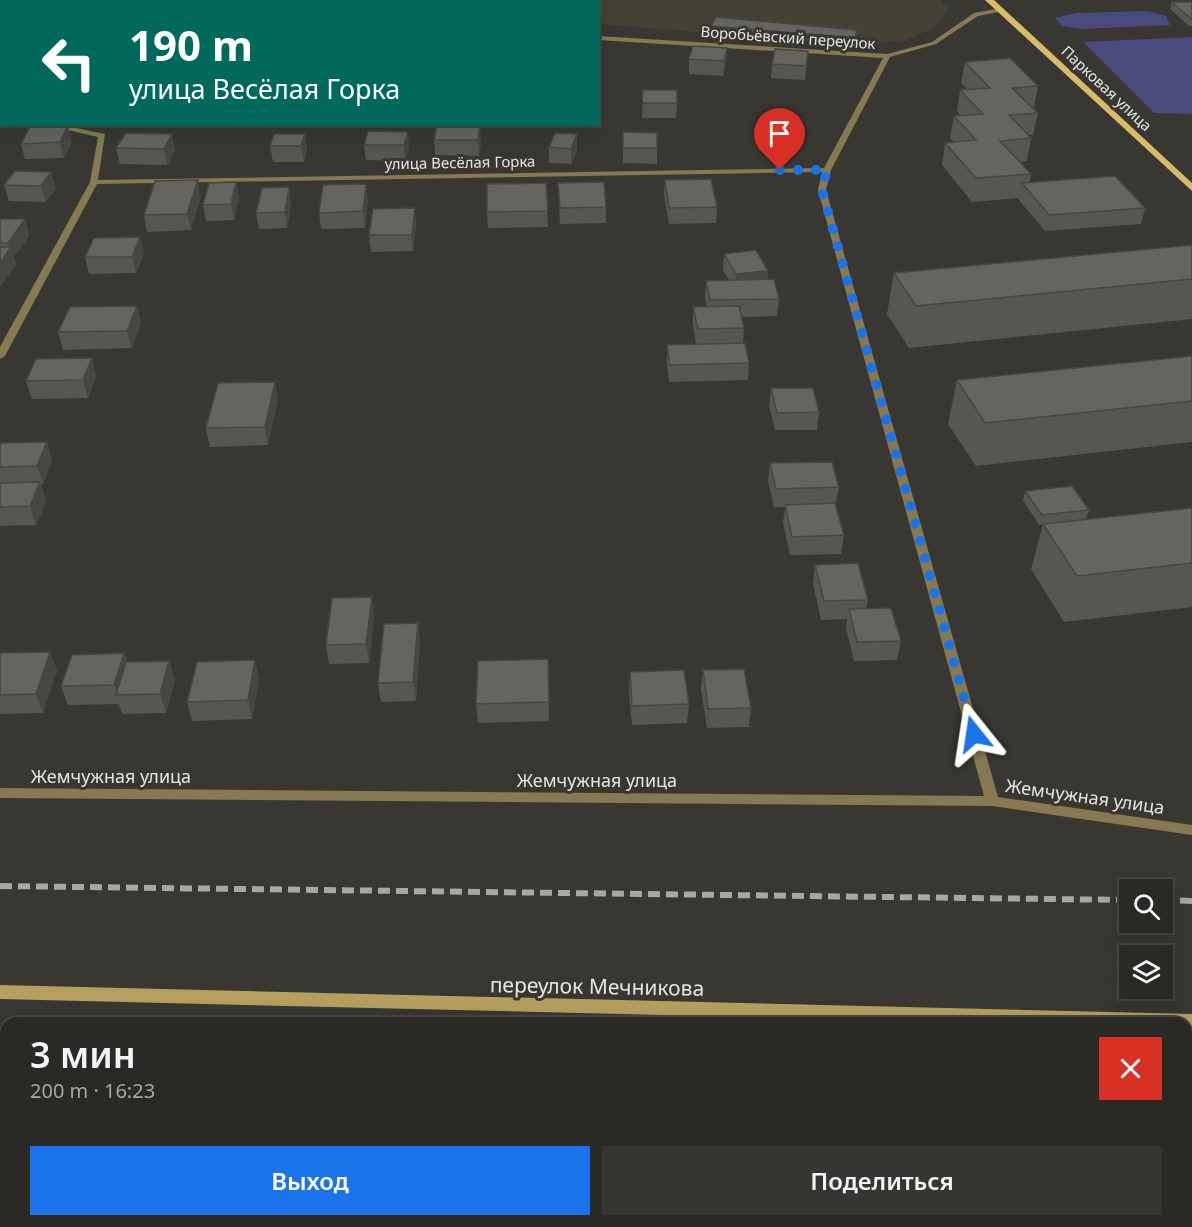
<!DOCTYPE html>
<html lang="ru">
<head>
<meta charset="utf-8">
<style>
	:root { --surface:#2a2925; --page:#363532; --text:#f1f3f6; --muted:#a5a6a7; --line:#464542; --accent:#1a73e8 }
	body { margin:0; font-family:"Noto Sans",sans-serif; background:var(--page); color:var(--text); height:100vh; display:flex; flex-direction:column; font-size:22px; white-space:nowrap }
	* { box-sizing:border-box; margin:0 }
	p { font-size:20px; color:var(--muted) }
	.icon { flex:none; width:33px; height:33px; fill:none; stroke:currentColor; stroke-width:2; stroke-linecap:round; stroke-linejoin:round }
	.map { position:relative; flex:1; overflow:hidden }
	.panel { position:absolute; left:0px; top:1017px; width:1192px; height:210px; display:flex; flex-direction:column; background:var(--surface); border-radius:18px 18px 0 0; box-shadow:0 6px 24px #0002,0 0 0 2px var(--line) }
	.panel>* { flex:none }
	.top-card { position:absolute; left:0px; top:0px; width:600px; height:126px; box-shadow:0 6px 24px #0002,0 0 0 2px var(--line); background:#00695c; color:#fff; overflow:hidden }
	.fabs { position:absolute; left:1119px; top:879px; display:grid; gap:12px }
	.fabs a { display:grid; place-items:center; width:54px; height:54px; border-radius:0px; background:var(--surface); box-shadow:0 6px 24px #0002,0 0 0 2px var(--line); font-size:30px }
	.pin { position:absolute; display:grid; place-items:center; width:51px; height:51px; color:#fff; margin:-62px -26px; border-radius:50% 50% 50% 0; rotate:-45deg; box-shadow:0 0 6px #0007 }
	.pin .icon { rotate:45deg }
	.me { position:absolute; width:66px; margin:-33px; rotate:345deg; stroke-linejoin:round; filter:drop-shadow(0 0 4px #0008) }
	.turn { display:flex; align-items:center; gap:21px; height:126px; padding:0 30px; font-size:27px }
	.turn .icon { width:78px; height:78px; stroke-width:2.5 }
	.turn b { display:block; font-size:42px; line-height:51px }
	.round { display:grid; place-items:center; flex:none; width:63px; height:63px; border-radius:0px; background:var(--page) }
	.headline { display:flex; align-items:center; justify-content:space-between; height:102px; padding:0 30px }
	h1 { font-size:36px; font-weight:600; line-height:45px }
	.action { display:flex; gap:12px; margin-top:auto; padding:12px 30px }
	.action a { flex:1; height:69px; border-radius:0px; background:var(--accent); color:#fff; font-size:24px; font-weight:600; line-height:69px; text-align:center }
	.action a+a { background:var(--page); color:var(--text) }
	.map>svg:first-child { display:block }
</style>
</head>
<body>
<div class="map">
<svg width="1192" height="1227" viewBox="0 0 1192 1227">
	<rect width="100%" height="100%" fill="#383731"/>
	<path fill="#444135" d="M330 0H940L949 10 934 28 906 40 857 46 861 35 713 23 706 33 599 24 598 2Z"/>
	<g fill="#4a4a7e">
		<path d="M1148 11 1166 16 1170 25 1081 29 1062 26 1055 18 1076 13Z"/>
		<path d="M1192 37V114L1154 113 1083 42Z"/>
	</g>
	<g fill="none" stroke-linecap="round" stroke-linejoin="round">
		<g fill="#877a52" fill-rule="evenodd">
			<path d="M121 0H130L118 2Z"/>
			<path d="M183 0 200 2H184Z"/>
			<path d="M1002 8 1004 9V11L978 16 936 44 890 57 831 170 826 190 998 797 1192 825V835L992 806 0 798V788L984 796 818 190 822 172 97 184 5 356 0 359V347L90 182 98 137 41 124H57L105 134 98 180 824 168 883 58 598 40V36L887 54 932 42 974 13Z"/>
			<path d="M0 88H2L0 94Z"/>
			<rect x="0" y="114" width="2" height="4"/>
		</g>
		<path fill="#b49f5f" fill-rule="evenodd" d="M0 985 1192 1014V1028H1186V1023H990L0 999Z"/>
		<path fill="#d7bb67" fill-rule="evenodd" d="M985 0H994L1192 183V191Z"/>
		<g stroke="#a8a7a2" stroke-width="6" stroke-dasharray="12 6" stroke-linecap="butt">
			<path d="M0 886 1130 900"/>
			<path d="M1162 900 1192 901"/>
		</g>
	</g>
	<g fill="#585651">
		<path d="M1172 2H1192V26H1189L1170 9Z"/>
		<rect x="0" y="21" width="2" height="32"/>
		<path d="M711 26 857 30 854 45 711 33Z"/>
		<path d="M598 43H602V57L599 64H598Z"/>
		<path d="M727 48 726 63 723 76 689 74V59Z"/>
		<path d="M808 51 805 80 771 78 772 64Z"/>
		<path d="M965 62 1038 86 1034 107 1032 108 1038 113 1033 135H1028L1031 138 1027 161 1019 162 1031 174 1029 183 1145 208 1141 224 1045 231 1018 199 1019 198 972 202 942 165 945 143 954 142 950 138 954 116 960 115 957 111 960 90 967 89 961 83Z"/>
		<path d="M643 90 677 103 676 118H642Z"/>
		<path d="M437 125 481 141 479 156 435 155 434 140Z"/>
		<path d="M368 131 409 147 405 161 366 160 364 145Z"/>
		<path d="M623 132 657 148V164L623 163Z"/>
		<path d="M305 134 307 150 304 162H273L270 146Z"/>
		<path d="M577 134V150L571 164 549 163V147Z"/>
		<path d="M72 141 64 158 25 159 21 144Z"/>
		<path d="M116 148 175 150 167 165 120 164Z"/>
		<path d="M15 171 56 188 46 202 9 201 4 185Z"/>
		<path d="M665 180 717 207 716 223 669 224 664 196Z"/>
		<path d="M236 182 239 198 234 220 206 221 203 205Z"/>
		<path d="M546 183 548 227 488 228 487 212Z"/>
		<path d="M558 183 606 207V223L560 224Z"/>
		<path d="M201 196 191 230 147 232 144 215Z"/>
		<path d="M368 200 365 228 321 229 319 213Z"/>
		<path d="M291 203 287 228 259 229 256 213Z"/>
		<path d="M0 219H25L29 236 14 257 16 264 0 287Z"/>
		<path d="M416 225 413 251 371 252 369 235Z"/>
		<path d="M1192 245V319L909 348 887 314 894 273Z"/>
		<path d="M144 253 136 273 89 274 85 257Z"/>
		<path d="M724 254 768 271V279L779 299 777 316 741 317 744 328 743 343 749 363 748 380 669 382 667 363V345H696L693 324V307H707L705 298 706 281 729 280 723 270Z"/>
		<path d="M137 306 141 323 132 348 63 350 58 332Z"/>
		<path d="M1192 356V442L976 466 948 424 957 380Z"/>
		<path d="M96 376 88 398 32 399 26 381Z"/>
		<path d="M771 388 819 412 817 430H775L769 406Z"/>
		<path d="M278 399 268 445 210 447 206 428Z"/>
		<path d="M47 442 52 461 43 484H41L46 501 36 525 0 526V446Z"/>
		<path d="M770 463 839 487 835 506 844 535 841 554 790 555 783 523 785 507H774L768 481Z"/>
		<path d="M1025 491 1089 510 1086 519 1192 508V607L1064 622 1031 569 1043 524 1039 525 1023 500Z"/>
		<path d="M815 565 868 600 866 609 901 641 897 660 854 661 846 628 847 619 821 620 813 583Z"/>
		<path d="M374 616 369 663 329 664 326 645Z"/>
		<path d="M418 623 420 642 416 701 381 702 378 683Z"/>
		<path d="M0 653 57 670 43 713 0 714Z"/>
		<path d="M124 653 127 662 169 661 175 680 166 713 122 714 119 704 68 705 61 686Z"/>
		<path d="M548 659 549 721 478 723 476 704Z"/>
		<path d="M703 670 751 708 749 727 707 728 701 689Z"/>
		<path d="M630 672 689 704 687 723 632 725 629 691Z"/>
		<path d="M259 679 252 719 192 721 187 702Z"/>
	</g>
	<g fill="#474642">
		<path d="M602 43V57L599 64V50Z"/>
		<path d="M727 48 726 63 723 76 724 61Z"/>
		<path d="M480 125 481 141 479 156 478 140Z"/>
		<path d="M68 126 72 141 64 158 60 142Z"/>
		<path d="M408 132 409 147 405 161 404 145Z"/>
		<path d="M172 134 175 150 167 165 164 149Z"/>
		<path d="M305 134 307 150 304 162 301 146Z"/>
		<path d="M577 134V150L571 164V149Z"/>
		<path d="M51 172 56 188 46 202 41 186Z"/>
		<path d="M198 180 201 196 191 230 187 214Z"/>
		<path d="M236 182 239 198 234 220 231 204Z"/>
		<path d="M366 184 368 200 365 228 363 211Z"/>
		<path d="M289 187 291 203 287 228 285 212Z"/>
		<path d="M415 208 416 225 413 251 412 235Z"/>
		<path d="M25 219 29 236 14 257 16 264 0 287V263L10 249 8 243Z"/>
		<path d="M140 237 144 253 136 273 132 257Z"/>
		<path d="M768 271 767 288 734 291 736 274Z"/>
		<path d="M137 306 141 323 132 348 127 331Z"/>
		<path d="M92 358 96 376 88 398 83 380Z"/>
		<path d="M275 382 278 399 268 445 265 427Z"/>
		<path d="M47 442 52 461 43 484 37 466Z"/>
		<path d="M40 482 46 501 36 525 30 506Z"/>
		<path d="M372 597 374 616 369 663 366 644Z"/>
		<path d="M418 623 420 642 416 701 413 682Z"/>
		<path d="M50 652 57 670 43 713 36 694Z"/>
		<path d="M124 653 130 672 118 695 114 685Z"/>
		<path d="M255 660 259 679 252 719 248 700Z"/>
		<path d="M169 661 175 680 166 713 160 694Z"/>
		<path d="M419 1221H423L424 1227H420Z"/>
	</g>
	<g fill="#66645e" stroke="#474642" stroke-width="1.5">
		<path d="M1172 2H1192V19H1191Z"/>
		<path d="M716 17 857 30 855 38 711 26Z"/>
		<path d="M0 21H2L1 39H0Z"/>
		<path d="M598 43H602L599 50H598Z"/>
		<path d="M693 46 727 48 724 61 689 59Z"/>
		<path d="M775 49 808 51 806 66 772 64Z"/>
		<path d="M1010 58 1038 86 1012 88 1038 113 1009 115 1031 138 1000 141 1031 174 976 178 945 143 976 140 954 116 983 114 960 90 990 88 965 62Z"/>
		<path d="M643 90H677V103H642Z"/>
		<path d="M437 125H480L478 140H434Z"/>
		<path d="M68 126 60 142 21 144 30 127Z"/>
		<path d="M368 131 408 132 404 145H364Z"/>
		<path d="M623 132 657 133V148H623Z"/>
		<path d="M126 133 172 134 164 149 116 148Z"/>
		<path d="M555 133 577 134 571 149 549 147Z"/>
		<path d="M274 134H305L301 146H270Z"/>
		<path d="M15 171 51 172 41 186 4 185Z"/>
		<path d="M1115 176 1145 208 1049 215 1022 183Z"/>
		<path d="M711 179 717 207 669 208 665 180Z"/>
		<path d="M198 180 187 214 144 215 155 181Z"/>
		<path d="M236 182 231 204 203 205 209 183Z"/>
		<path d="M604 182 606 207 560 208 558 183Z"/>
		<path d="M546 183 548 211 487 212V184Z"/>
		<path d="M366 184 363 211 319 213 323 185Z"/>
		<path d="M289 187 285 212 256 213 262 188Z"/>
		<path d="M415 208 412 235H369L373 209Z"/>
		<path d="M0 219H25L8 243H0Z"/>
		<path d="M140 237 132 257H85L94 238Z"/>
		<path d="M1192 245V279L916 306 894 273Z"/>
		<path d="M0 247H11L0 263Z"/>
		<path d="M756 250 768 271 736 274 724 254Z"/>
		<path d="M774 279 779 299 710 300 706 281Z"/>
		<path d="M137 306 127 331 58 332 70 307Z"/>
		<path d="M739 306 744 328 698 329 693 307Z"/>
		<path d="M745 343 749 363 670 365 667 345Z"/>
		<path d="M1192 356V401L985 423 957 380Z"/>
		<path d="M92 358 83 380 26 381 36 359Z"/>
		<path d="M275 382 265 427 206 428 218 383Z"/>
		<path d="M771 388H813L819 412 777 413Z"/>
		<path d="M47 442 37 466 0 467V446L1 443Z"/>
		<path d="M832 462 839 487 776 489 770 463Z"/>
		<path d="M40 482 30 506 0 507V483Z"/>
		<path d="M1072 486 1089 510 1042 515 1025 491Z"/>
		<path d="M835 503 844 535 792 537 785 505Z"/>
		<path d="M1192 508V563L1077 576 1043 524Z"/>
		<path d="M858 563 868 600 824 601 815 565Z"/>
		<path d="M372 597 366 644 326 645 332 598Z"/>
		<path d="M891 608 901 641 857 642 849 609Z"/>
		<path d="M418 623 413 682 378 683 384 624Z"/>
		<path d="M50 652 36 694 0 695V653Z"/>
		<path d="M124 653 114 685 61 686 72 655Z"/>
		<path d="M548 659 549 702 476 704 478 661Z"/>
		<path d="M255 660 248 700 187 702 197 662Z"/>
		<path d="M169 661 160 694 116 695 126 662Z"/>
		<path d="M744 669 751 708 708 709 703 670Z"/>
		<path d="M684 670 689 704 632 706 630 672Z"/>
		<path d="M124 1221H419L420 1227H88Z"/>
		<path d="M1017 1221H1103L1106 1227H990Z"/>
	</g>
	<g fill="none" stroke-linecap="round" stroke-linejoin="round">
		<path stroke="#1a73e8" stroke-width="10" stroke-dasharray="0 18" d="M780 170H827L822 190 974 734"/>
	</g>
	<g text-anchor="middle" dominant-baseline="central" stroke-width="6" stroke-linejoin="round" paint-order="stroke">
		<g font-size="15" fill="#e6e5e1" stroke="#383731">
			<text transform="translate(788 37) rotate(4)">Воробьёвский переулок</text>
			<text transform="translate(1107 88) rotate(43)">Парковая улица</text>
			<text transform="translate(460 162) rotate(-1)">улица Весёлая Горка</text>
		</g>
		<g font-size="18" fill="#e6e5e1" stroke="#383731">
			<text x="111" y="776">Жемчужная улица</text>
			<text x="597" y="780">Жемчужная улица</text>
			<text transform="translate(1085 796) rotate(8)">Жемчужная улица</text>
		</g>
		<g font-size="21" fill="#e6e5e1" stroke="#383731">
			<text transform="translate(597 986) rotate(1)">переулок Мечникова</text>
		</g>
	</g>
</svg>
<div class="fabs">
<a><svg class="icon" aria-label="search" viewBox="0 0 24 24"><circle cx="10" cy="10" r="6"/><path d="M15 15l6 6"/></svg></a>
<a><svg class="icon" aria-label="layers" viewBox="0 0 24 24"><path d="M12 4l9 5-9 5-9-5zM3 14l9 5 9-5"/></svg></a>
</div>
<div class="pin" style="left:780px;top:170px;background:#d93025"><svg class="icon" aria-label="arrive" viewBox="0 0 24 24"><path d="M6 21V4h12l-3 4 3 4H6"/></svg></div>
<svg class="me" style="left:974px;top:734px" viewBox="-20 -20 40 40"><path d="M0-17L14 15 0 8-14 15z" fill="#1a73e8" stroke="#fff" stroke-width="4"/></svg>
<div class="top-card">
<div class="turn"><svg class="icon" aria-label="left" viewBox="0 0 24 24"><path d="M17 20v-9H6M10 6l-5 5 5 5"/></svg><div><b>190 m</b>улица Весёлая Горка</div></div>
</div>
<section class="panel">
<div class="headline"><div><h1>3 мин</h1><p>200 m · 16:23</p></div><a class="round" style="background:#d93025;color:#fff"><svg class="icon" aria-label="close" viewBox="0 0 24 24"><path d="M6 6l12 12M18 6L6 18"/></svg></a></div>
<div class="action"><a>Выход</a><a>Поделиться</a></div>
</section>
</div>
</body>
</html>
